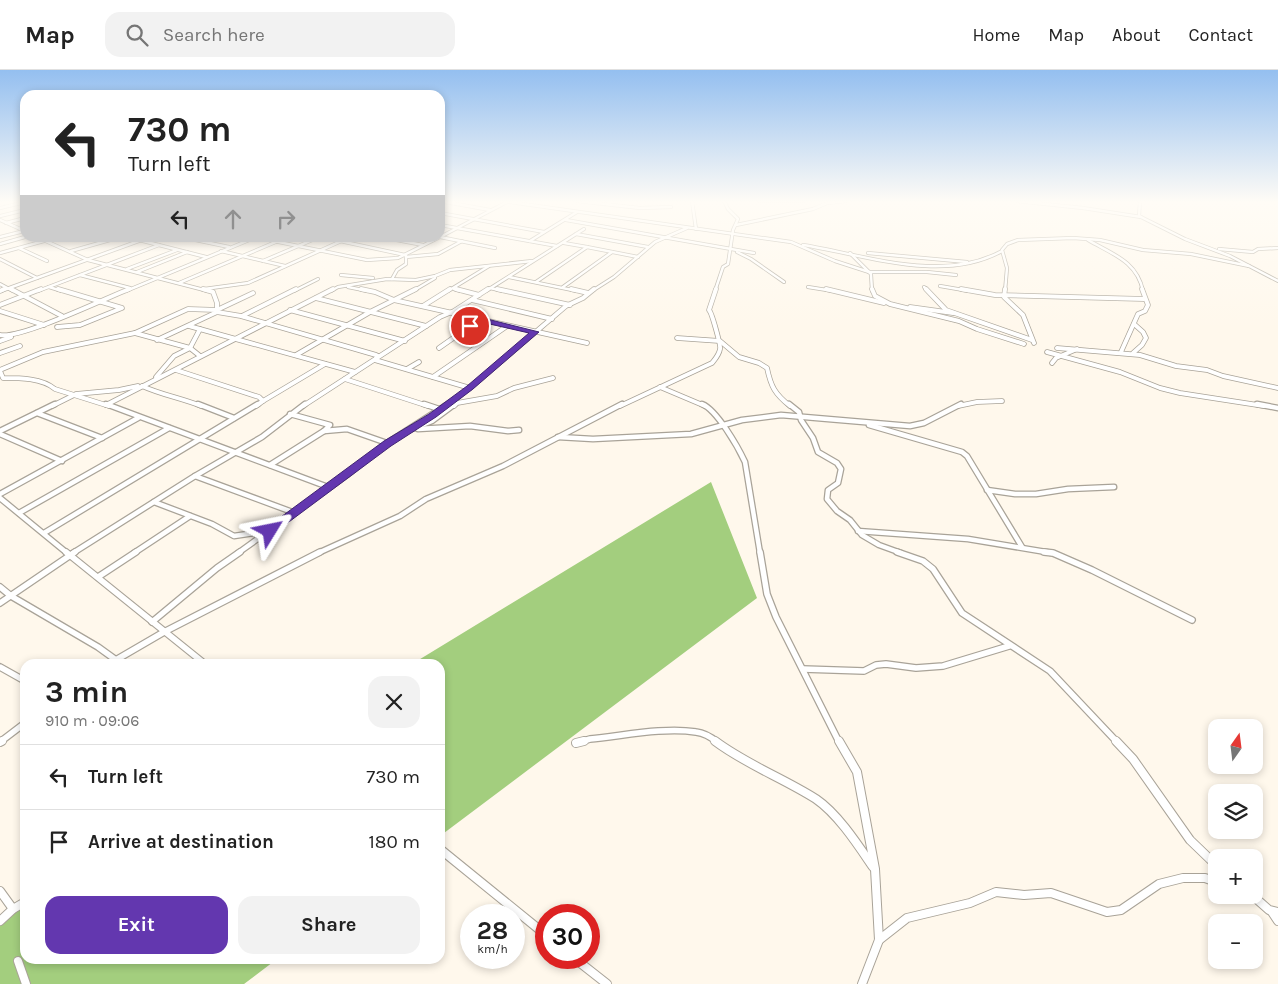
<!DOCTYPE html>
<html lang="en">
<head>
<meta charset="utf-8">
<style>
	:root { --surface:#fff; --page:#f2f2f2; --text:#222; --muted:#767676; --line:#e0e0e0; --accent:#6337af }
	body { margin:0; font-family:Karla,sans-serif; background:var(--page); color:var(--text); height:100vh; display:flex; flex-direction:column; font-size:19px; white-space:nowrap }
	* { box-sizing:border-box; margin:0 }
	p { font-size:16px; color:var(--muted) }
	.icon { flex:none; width:28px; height:28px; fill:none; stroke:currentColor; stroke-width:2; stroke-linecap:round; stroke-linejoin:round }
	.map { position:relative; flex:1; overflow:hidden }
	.drawer { position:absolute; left:20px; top:589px; width:425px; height:305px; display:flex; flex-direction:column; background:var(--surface); border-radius:15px; box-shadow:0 2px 8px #0003 }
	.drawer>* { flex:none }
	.guide { position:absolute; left:20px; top:20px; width:425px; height:152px; border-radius:15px; box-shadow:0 2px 8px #0003; background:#fff; color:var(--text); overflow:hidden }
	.needle { width:32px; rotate:14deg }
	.buttons { position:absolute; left:1208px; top:649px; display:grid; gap:10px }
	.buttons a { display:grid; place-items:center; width:55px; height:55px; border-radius:10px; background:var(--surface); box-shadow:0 2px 8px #0003; font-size:25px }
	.speed { position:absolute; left:460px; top:834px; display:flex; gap:10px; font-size:25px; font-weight:700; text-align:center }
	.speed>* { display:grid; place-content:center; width:65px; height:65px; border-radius:50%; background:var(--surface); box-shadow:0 2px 8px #0003; line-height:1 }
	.speed small { font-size:12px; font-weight:400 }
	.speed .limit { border:8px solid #d22; background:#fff; color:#111 }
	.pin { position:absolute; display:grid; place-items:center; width:42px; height:42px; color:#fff; margin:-21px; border:2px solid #fff; border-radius:50%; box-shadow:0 1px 5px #0007 }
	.me { position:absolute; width:55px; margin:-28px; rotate:55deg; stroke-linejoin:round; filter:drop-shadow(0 0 4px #0008) }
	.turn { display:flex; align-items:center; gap:18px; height:105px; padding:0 25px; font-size:22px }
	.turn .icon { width:65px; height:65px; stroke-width:2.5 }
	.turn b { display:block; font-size:35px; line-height:42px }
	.lanes { display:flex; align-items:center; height:48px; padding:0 25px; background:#0003; justify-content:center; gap:25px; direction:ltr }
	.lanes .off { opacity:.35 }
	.round { display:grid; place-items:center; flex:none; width:52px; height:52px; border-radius:15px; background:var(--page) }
	.overview { display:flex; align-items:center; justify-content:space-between; height:85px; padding:0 25px }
	h1 { font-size:30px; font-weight:700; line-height:38px }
	.button { display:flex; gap:10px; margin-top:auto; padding:10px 25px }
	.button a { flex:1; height:58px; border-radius:15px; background:var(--accent); color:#fff; font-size:20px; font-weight:700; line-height:58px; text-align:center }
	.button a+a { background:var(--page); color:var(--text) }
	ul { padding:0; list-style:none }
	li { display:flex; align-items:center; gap:15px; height:65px; padding:0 25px; border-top:1px solid var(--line) }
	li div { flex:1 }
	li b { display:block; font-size:19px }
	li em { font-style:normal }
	header { display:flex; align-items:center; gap:30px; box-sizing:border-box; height:70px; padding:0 25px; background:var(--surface); border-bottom:1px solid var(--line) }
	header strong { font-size:24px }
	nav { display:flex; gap:28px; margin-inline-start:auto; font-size:18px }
	.search { width:350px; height:45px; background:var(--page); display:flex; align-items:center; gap:12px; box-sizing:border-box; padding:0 18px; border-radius:15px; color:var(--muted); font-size:19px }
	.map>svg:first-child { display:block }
</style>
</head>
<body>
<header>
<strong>Map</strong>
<div class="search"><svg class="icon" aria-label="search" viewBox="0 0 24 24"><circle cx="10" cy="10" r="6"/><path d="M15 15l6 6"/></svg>Search here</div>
<nav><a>Home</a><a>Map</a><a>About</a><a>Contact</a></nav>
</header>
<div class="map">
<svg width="1278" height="914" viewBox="0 0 1278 914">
	<rect width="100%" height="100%" fill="#fff8ec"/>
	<g fill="#a3ce7e">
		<path d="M711 412 757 528 440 766V594H412Z"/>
		<path d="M25 830V889H277L244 914H0V845Z"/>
	</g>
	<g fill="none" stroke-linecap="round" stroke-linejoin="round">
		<g stroke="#a9a398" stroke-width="4">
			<g id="minor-far4">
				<path d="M440 131 490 140"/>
				<path d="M502 131 791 172 835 191 869 202 871 204 872 221"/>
				<path d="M577 131 640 138 671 137"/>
				<path d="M692 131 696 159"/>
				<path d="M759 131H804"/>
				<path d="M1016 131 1083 138 1141 147"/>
				<path d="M1140 131 1139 146 1185 169 1230 186 1278 211"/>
				<path d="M0 138 25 132"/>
				<path d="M440 143 544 162"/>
				<path d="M0 146 25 140"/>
				<path d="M0 150 25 161"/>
				<path d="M566 150 754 183"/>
				<path d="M6 153 25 148"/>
				<path d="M440 155 557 176"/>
				<path d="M736 155 813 139 827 133 847 131"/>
				<path d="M576 164 648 177"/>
				<path d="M0 167 24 161"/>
				<path d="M440 167 507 132"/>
				<path d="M440 167 495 178"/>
				<path d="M39 168 88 190 208 221"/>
				<path d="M87 168 91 169"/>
				<path d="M186 168 229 177"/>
				<path d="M259 168 367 190 398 188 438 168"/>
				<path d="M386 168 423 175"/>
				<path d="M139 170 206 187"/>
				<path d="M1088 170C1112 184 1137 191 1143 221"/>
				<path d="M340 171 405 185"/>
				<path d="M530 171 577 142"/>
				<path d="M564 173 587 177"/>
				<path d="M0 174 25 167"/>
				<path d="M803 175C866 185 942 214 1002 181"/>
				<path d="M19 178 47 191"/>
				<path d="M1219 179 1253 182 1258 179 1278 178"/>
				<path d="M71 181 117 168"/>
				<path d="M221 181 285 196"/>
				<path d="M737 182 751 189 784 212"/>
				<path d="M0 183 55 168"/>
				<path d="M850 183 869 202H927L956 205"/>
				<path d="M868 183 967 192"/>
				<path d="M406 187 438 184 462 171"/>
				<path d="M0 189 37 208"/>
				<path d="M263 191 317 168"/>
				<path d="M127 199 177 180"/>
				<path d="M137 202 187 182"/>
				<path d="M80 205 130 218"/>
				<path d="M341 205 373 208"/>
				<path d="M509 207 577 221"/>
				<path d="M392 209 397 200 406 194V186"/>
				<path d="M536 212 587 177 638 187"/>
				<path d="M179 213 285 168"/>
				<path d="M0 214 13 221"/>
				<path d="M940 216 969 221"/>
				<path d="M49 217 62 221"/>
				<path d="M348 217 368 221"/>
				<path d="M563 217 612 182"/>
				<path d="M808 217 833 221"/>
				<path d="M924 217 928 221"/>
				<path d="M490 218 503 221"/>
				<path d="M204 219 248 213 348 168"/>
				<path d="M454 219 461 221"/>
				<path d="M1 221 147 168"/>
				<path d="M38 221 159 175"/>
				<path d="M126 221 254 168"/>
				<path d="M294 221 318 209"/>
				<path d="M331 221 338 217 387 209 416 210 435 206 450 200 532 191"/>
				<path d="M413 221 435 208"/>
				<path d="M448 221 489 196"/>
				<path d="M486 221 584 159"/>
				<path d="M592 221 614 207 655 172 687 158"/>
				<path d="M715 221 723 197 728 194 733 160 738 149 728 139 724 131"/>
				<path d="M1005 221 1007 198 1002 180 1007 174 1018 170 1073 168 1100 170 1143 180 1191 184 1249 196"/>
			</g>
		</g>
		<g stroke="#a9a398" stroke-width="5.5">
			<g id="minor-far3">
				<path d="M11 219 62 246"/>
				<path d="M203 219 213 222 217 233V241"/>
				<path d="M361 219 375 222 394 230 587 273"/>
				<path d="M456 219 479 225"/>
				<path d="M497 219 570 235"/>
				<path d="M571 219 588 223"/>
				<path d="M826 219 884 233"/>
				<path d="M872 219 875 226 890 234 959 251 977 259 1024 274"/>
				<path d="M926 219 946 240 1032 270"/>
				<path d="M961 219 995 225 1144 229"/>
				<path d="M1005 219 1004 227 1023 245 1034 273"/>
				<path d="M0 221 4 219"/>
				<path d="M316 228 426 256"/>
				<path d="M472 230 552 249"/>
				<path d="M0 235 41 219"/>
				<path d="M423 236 450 219"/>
				<path d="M910 237 953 243"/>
				<path d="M290 240 405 271"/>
				<path d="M0 241 44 255"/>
				<path d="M242 246 296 219"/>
				<path d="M189 256 355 302"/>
				<path d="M57 257 80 255 122 238 58 219"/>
				<path d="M135 263 190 278 200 286"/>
				<path d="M0 265C21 269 104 229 129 219"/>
				<path d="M677 268 720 271 739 287 759 293 767 298C771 317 775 324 790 336"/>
				<path d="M157 270 217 242 241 246 376 285 378 286 375 290 470 318"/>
				<path d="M0 271 11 267"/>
				<path d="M439 278 479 250"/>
				<path d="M1057 278 1140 285 1176 296 1207 300 1223 306 1278 318"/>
				<path d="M1047 282 1120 302 1160 318 1180 323 1264 336"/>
				<path d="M1121 282 1138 244 1145 241 1148 235 1142 219"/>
				<path d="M0 283 20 276"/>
				<path d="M1133 283 1142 275 1146 268 1143 262 1134 254"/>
				<path d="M296 285 370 242 416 219"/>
				<path d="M1052 293 1056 288 1077 279"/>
				<path d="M407 299 419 292"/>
				<path d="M0 300 43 282 135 263 188 239 217 240 253 223"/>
				<path d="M176 300 259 327 263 331 256 336"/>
				<path d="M0 301 3 308C20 308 42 308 55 319L109 336"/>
				<path d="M156 307 174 286 190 278 200 259"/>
				<path d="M433 307 507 256"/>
				<path d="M345 309 428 336"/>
				<path d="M142 316C162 325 181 328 201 336"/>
				<path d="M660 317 705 336"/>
				<path d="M263 331 325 294"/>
				<path d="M106 335 333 219"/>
				<path d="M52 336 76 324 119 320 138 316"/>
				<path d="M303 336 440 247 454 241 488 219"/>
				<path d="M446 336 470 318 566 236 583 228 594 219"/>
				<path d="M454 336 457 333 497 326 514 318 553 308"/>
				<path d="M620 336 712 293C716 288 719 285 720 279 721 276 712 243 709 240L716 219"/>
				<path d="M958 336 977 332 1002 331"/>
			</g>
		</g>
		<g stroke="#a9a398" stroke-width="7">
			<g id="minor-far2">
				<path d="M106 334 328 417"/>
				<path d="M198 334 234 348"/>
				<path d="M424 334 442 340"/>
				<path d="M702 334C717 340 738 377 745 392L760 483"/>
				<path d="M789 334 799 342 801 350 813 368 818 382 837 393 841 399 838 413 828 420 827 429 837 441 850 450 862 465 879 475 901 483"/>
				<path d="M1257 334 1278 338"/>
				<path d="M37 343 102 368"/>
				<path d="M290 344 330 355 324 361 347 359 387 373"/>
				<path d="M869 355 962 382 967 386 1022 477"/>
				<path d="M412 359 432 351 455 334"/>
				<path d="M418 359 470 356 508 361 519 360"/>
				<path d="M0 361 55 334"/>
				<path d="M0 364 62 391"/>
				<path d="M558 367 593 369 691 364 742 350 781 345 910 356 924 353 961 334"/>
				<path d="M270 395 324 361"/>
				<path d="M195 406 295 443"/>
				<path d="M987 420 1015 424H1036L1068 419 1114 417"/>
				<path d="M0 424 138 348"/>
				<path d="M0 428 67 483"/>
				<path d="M154 432 212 454 234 466 267 461"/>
				<path d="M19 443 169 358"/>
				<path d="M858 461 968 469 1052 483"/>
				<path d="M44 463 258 334"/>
				<path d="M73 483 195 406 262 367 305 334"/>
				<path d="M134 483 190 446"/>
				<path d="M238 483 347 405 387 373 448 334"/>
				<path d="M318 483 400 446 426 429 503 396 622 334"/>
			</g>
		</g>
		<g stroke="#a9a398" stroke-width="8">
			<g id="minor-far1">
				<path d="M66 482 205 594"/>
				<path d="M760 482 767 524 776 547 839 672"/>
				<path d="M897 482 923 491 933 499 962 543 1050 601 1117 672"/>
				<path d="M1044 482 1053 483 1092 500 1192 550"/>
				<path d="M98 507 136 482"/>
				<path d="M0 517 11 526 98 577 116 590"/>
				<path d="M0 533 75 482"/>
				<path d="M152 552 217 498 240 482"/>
				<path d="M109 594 164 562 320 482"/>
				<path d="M0 597 25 611"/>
				<path d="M803 599 864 601 876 595 886 594 916 598 943 596 1009 576"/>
				<path d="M0 672 25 653"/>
				<path d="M580 672 590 669C623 666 663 657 696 662 704 663 711 667 717 672"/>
			</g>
		</g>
		<g stroke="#a9a398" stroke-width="10">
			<g id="minor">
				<path d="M715 671C747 695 783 708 816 729 838 744 858 775 873 797"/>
				<path d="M839 671 857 702 875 799 879 870 862 914"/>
				<path d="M1116 671 1133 689 1190 770 1216 795"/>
				<path d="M0 672 2 671"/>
				<path d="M576 673 584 671"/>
				<path d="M440 779 546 865"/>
				<path d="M0 821 13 839"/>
				<path d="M1252 825 1269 840 1278 842"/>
				<path d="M1272 842 1278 851"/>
				<path d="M0 851 13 839 25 832"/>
				<path d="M879 870 907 848 970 833 996 822 1024 825 1051 823 1107 842 1121 840 1159 814 1183 808H1205L1216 812"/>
				<path d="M574 888 607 914"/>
				<path d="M18 891 26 914"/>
			</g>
		</g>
		<use href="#minor-far4" stroke="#fff" stroke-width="2.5"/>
		<use href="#minor-far3" stroke="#fff" stroke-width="4"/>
		<use href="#minor-far2" stroke="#fff" stroke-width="4.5"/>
		<use href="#minor-far1" stroke="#fff" stroke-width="5.5"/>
		<use href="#minor" stroke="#fff" stroke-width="8"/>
	</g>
	<linearGradient id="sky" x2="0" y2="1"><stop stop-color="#94bff0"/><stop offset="0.51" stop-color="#fffcf6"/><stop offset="1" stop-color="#fffcf6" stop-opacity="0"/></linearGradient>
	<rect width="1278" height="259" fill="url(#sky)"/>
	<path fill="#6337af" stroke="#402472" d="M479 247 539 262 473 319 436 347 391 376 274 463H266L264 461 266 458 384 371 429 344 467 316 529 263 481 252 472 258H467V255Z"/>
</svg>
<div class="buttons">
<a><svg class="needle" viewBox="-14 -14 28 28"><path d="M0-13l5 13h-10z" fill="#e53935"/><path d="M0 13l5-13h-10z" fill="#767676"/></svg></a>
<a><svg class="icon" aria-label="layers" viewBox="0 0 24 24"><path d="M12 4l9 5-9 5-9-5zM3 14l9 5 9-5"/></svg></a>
<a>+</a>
<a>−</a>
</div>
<div class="speed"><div>28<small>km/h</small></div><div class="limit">30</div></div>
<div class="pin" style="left:470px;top:256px;background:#d93025"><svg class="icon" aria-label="arrive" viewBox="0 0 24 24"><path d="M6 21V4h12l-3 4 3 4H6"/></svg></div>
<svg class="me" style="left:270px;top:461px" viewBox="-20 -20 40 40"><path d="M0-17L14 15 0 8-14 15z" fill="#6337af" stroke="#fff" stroke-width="4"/></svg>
<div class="guide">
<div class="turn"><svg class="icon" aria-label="left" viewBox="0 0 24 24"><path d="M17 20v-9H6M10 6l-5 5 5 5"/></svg><div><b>730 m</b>Turn left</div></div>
<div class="lanes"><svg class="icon" aria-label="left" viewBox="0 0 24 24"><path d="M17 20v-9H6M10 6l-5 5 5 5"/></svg><svg class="icon off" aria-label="ahead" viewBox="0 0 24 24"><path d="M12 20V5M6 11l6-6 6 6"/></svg><svg class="icon off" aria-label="right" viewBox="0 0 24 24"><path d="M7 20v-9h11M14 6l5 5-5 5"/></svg></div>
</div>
<section class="drawer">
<div class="overview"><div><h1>3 min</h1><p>910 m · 09:06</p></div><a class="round"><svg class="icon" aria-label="close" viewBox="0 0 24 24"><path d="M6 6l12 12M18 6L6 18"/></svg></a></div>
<ul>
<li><svg class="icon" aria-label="left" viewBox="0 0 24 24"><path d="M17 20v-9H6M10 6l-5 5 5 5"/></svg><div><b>Turn left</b></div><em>730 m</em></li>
<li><svg class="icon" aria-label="arrive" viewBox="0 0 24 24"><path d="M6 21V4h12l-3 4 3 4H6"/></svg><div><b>Arrive at destination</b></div><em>180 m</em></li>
</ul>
<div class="button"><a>Exit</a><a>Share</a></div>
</section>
</div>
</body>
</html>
